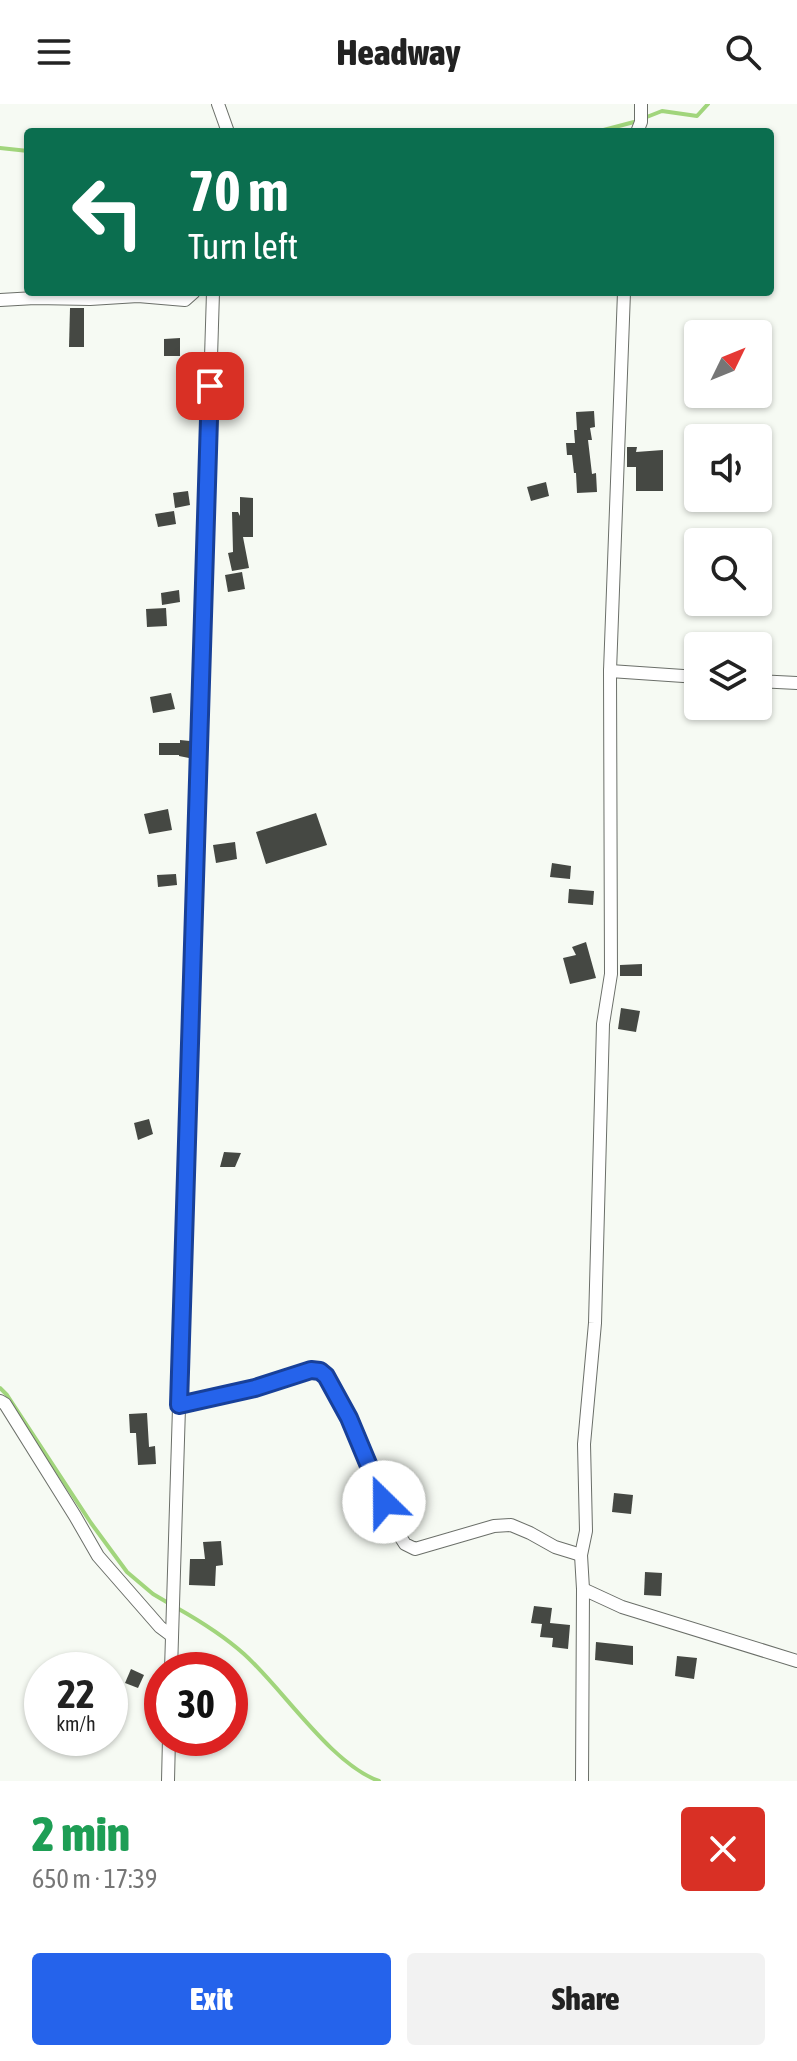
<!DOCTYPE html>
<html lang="en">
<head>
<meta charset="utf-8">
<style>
	:root { --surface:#fff; --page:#f2f2f2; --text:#222; --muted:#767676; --accent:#2563eb }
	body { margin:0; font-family:"Asap Condensed",sans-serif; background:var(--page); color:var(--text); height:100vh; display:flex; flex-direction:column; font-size:30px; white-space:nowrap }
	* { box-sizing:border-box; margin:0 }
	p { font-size:26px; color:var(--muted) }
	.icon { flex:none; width:44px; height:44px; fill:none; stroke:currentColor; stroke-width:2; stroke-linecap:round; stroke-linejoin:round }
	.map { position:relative; height:1677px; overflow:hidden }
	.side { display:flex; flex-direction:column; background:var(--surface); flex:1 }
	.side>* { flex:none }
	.guide { position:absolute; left:24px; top:24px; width:750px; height:168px; border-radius:8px; box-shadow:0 2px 6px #0004; background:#0b6e4f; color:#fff; overflow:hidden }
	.needle { width:52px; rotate:47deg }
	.fabs { position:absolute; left:684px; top:216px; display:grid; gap:16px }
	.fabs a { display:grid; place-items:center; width:88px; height:88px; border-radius:8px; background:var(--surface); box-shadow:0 2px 6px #0004; font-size:40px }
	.speed { position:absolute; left:24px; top:1548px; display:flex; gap:16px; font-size:40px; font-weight:700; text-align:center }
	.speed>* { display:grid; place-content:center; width:104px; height:104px; border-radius:50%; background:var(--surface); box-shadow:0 2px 6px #0004; line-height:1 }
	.speed small { font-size:20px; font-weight:400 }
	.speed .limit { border:12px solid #d22; background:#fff; color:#111 }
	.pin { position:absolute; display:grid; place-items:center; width:68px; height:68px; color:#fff; margin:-34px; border-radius:16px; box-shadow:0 4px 12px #0006 }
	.me { position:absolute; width:88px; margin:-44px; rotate:337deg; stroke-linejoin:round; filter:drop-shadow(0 0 6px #0008) }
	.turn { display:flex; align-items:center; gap:28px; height:168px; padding:0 32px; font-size:36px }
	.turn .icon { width:104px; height:104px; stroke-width:2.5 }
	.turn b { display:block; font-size:56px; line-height:68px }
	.round { display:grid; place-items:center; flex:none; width:84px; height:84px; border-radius:8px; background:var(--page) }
	.headline { display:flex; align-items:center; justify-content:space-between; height:136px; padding:0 32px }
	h1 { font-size:48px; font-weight:800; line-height:60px; color:#1e9e55 }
	.action { display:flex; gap:16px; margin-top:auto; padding:16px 32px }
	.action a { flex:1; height:92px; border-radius:8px; background:var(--accent); color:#fff; font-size:32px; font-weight:800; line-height:92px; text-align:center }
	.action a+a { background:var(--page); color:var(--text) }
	header { display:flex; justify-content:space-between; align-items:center; height:104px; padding:0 32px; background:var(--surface); font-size:36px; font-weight:800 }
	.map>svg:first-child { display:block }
</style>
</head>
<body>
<header><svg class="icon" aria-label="menu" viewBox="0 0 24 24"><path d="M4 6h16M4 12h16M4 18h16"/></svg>Headway<svg class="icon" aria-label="search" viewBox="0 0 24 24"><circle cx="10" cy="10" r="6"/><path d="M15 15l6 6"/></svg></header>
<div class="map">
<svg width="797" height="1677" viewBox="0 0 797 1677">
	<rect width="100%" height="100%" fill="#f6faf3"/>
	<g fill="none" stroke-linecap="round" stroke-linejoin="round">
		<g stroke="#a1d57c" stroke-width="4">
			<path d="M596 28 634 18 662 7 697 12 708 0"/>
			<path d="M0 44 28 47"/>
			<path d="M0 1284 7 1291 91 1419 127 1468 153 1490 170 1500"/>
			<path d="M177 1504C200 1517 225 1533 244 1550 283 1585 331 1660 379 1677"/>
		</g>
	</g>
	<g fill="#454843">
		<path d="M70 204H84V243H69Z"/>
		<path d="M180 234V252H164V235Z"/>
		<path d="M594 307 595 323 590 324 592 336H588L592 370 596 369 597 388 577 389 576 369H574L572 351H567L566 339H575L574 326H577L576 308Z"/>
		<path d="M627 343H637L636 348 663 346V387H636V363H627Z"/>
		<path d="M546 378 549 392 531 397 527 383Z"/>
		<path d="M188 387 190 401 175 404 173 389Z"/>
		<path d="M240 393 253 394V433H243L249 464 232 467 228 449 233 448 232 408H238L240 412Z"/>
		<path d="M174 407 176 420 158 423 155 410Z"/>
		<path d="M242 468 245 485 228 488 225 471Z"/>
		<path d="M179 486 180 498 162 501 161 489Z"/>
		<path d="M166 504 167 522 147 523 146 505Z"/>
		<path d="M171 589 175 605 153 609 150 593Z"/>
		<path d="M180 636 190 637 189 654 179 652V651H159V639H180Z"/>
		<path d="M168 705 172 726 149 730 144 710Z"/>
		<path d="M316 709 327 741 266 760 256 728Z"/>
		<path d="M235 738 237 755 216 759 213 741Z"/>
		<path d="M552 759 571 762 570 775 550 773Z"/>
		<path d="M176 770 177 781 158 783 157 771Z"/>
		<path d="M569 785 594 787 593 801 568 799Z"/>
		<path d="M586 838 596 874 570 880 563 854 576 851 572 843Z"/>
		<path d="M642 860V872H620V861Z"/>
		<path d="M621 904 640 907 636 928 618 925Z"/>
		<path d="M149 1015 153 1030 138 1036 134 1019Z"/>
		<path d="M224 1048 241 1049 235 1063H220Z"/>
		<path d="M147 1309 149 1343 155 1342 156 1360 138 1361 136 1329H130L129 1310Z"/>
		<path d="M614 1389 633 1391 631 1410 612 1408Z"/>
		<path d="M221 1437 223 1461 216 1462 215 1482 189 1481 190 1455H205L203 1438Z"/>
		<path d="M645 1468 662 1469 661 1492 644 1491Z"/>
		<path d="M534 1502 552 1504 550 1519 570 1521 568 1545 552 1543 553 1534 540 1533 542 1520 531 1519Z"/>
		<path d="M596 1538 633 1542V1561L595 1556Z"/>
		<path d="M677 1552 697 1554 694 1575 675 1572Z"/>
		<path d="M131 1565 144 1571 138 1584 125 1579Z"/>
	</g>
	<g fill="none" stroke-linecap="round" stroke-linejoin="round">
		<g stroke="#6b6f69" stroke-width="14">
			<g id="street">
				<path d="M218 0 228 28"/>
				<path d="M637 28 641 18V0"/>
				<path d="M0 196 35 194 90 195 138 192 185 196 194 188"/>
				<path d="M610 567 698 573"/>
				<path d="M758 577 797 579"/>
				<path d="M0 1297 5 1300 75 1412 98 1452 160 1523 172 1532"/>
				<path d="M179 1301 255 1284 311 1266 320 1267 326 1272 349 1314 396 1426 405 1440 415 1445 494 1422 511 1421 530 1429 555 1443 581 1451"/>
				<path d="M583 1485 622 1503 797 1557"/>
				<path d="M171 1566 213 188"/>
				<path d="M168 1677 169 1634"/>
				<path d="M582 1677 583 1485 581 1451 586 1427 584 1340 595 1219 603 920 611 870 610 567 624 188"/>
			</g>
		</g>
		<use href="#street" stroke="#fff" stroke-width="12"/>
	</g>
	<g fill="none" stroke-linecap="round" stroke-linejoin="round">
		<g stroke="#184099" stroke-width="20">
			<path id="route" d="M210 282 179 1301 255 1284 311 1266 320 1267 326 1272 349 1314 384 1398"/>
		</g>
		<use href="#route" stroke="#2563eb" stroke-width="14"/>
	</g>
</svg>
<div class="fabs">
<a><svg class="needle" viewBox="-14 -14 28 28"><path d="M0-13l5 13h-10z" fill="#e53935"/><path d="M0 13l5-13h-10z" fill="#767676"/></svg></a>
<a><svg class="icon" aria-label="sound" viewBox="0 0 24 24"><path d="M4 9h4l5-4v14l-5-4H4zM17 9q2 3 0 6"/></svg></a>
<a><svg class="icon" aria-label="search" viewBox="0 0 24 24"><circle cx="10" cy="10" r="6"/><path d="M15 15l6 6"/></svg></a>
<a><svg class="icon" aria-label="layers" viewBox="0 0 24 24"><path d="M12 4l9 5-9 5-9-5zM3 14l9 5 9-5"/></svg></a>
</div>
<div class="speed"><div>22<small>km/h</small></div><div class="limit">30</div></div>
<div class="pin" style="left:210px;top:282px;background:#d93025"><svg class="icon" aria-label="arrive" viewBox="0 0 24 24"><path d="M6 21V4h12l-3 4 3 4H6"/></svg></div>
<svg class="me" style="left:384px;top:1398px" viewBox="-20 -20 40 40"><circle r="19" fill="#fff"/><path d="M0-13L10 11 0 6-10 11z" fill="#2563eb"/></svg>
<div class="guide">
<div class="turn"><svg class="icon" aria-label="left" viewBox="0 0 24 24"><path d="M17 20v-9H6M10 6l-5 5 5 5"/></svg><div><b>70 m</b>Turn left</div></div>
</div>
</div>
<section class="side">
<div class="headline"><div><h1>2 min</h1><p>650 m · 17:39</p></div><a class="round" style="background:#d93025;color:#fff"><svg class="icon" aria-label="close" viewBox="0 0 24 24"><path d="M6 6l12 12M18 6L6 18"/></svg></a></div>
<div class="action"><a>Exit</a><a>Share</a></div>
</section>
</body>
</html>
